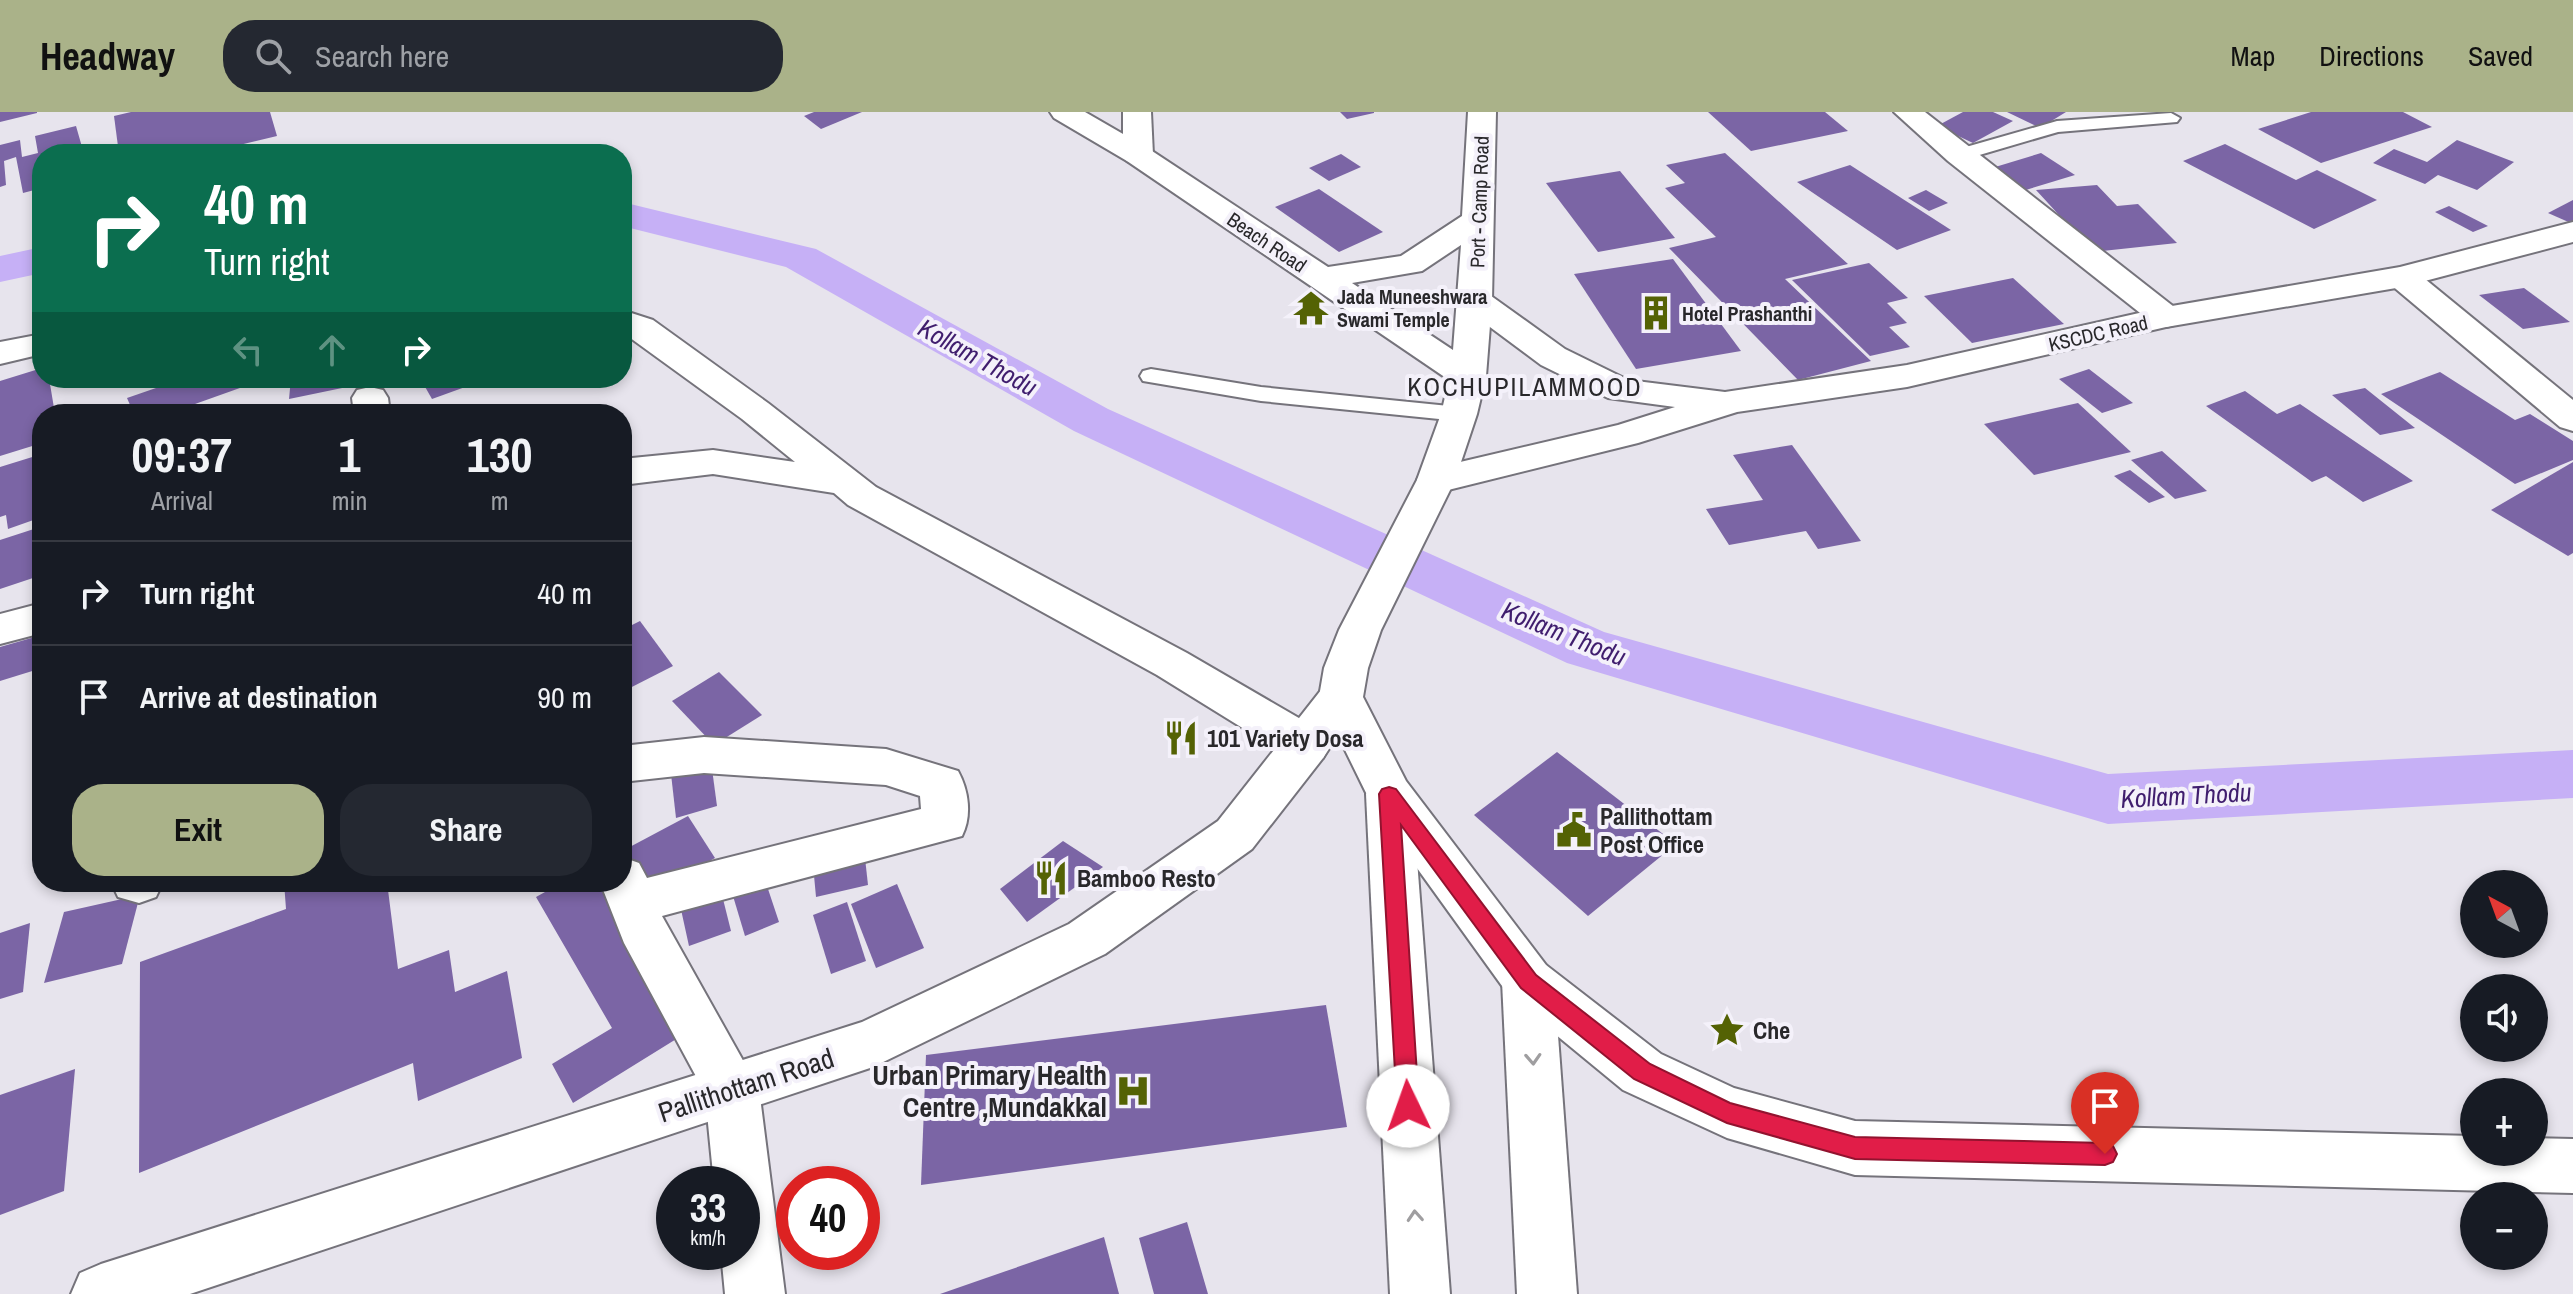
<!DOCTYPE html>
<html lang="en">
<head>
<meta charset="utf-8">
<style>
	:root { --surface:#171b24; --page:#242831; --text:#f1f3f6; --muted:#9ea1a6; --line:#363941; --accent:#aab289 }
	body { margin:0; font-family:"Archivo Narrow",sans-serif; background:var(--page); color:var(--text); height:100vh; display:flex; flex-direction:column; font-size:30px; white-space:nowrap }
	* { box-sizing:border-box; margin:0 }
	p { font-size:26px; color:var(--muted) }
	.icon { flex:none; width:44px; height:44px; fill:none; stroke:currentColor; stroke-width:2; stroke-linecap:round; stroke-linejoin:round }
	.map { position:relative; flex:1; overflow:hidden }
	.drawer { position:absolute; left:32px; top:292px; width:600px; height:488px; display:flex; flex-direction:column; background:var(--surface); border-radius:32px; box-shadow:0 4px 12px #0003 }
	.drawer>* { flex:none }
	.top-card { position:absolute; left:32px; top:32px; width:600px; height:244px; border-radius:32px; box-shadow:0 4px 12px #0003; background:#0b6e4f; color:#fff; overflow:hidden }
	.needle { width:52px; rotate:319deg }
	.tools { position:absolute; left:2460px; top:758px; display:grid; gap:16px }
	.tools a { display:grid; place-items:center; width:88px; height:88px; border-radius:50%; background:var(--surface); box-shadow:0 4px 12px #0003; font-size:40px }
	.speed { position:absolute; left:656px; top:1054px; display:flex; gap:16px; font-size:40px; font-weight:700; text-align:center }
	.speed>* { display:grid; place-content:center; width:104px; height:104px; border-radius:50%; background:var(--surface); box-shadow:0 4px 12px #0003; line-height:1 }
	.speed small { font-size:20px; font-weight:400 }
	.speed .limit { border:12px solid #d22; background:#fff; color:#111 }
	.pin { position:absolute; display:grid; place-items:center; width:68px; height:68px; color:#fff; margin:-82px -34px; border-radius:50% 50% 50% 0; rotate:-45deg; box-shadow:0 0 8px #0007 }
	.pin .icon { rotate:45deg }
	.me { position:absolute; width:88px; margin:-44px; rotate:357deg; stroke-linejoin:round; filter:drop-shadow(0 0 6px #0008) }
	.turn { display:flex; align-items:center; gap:28px; height:168px; padding:0 40px; font-size:36px }
	.turn .icon { width:104px; height:104px; stroke-width:2.5 }
	.turn b { display:block; font-size:56px; line-height:68px }
	.lanes { display:flex; align-items:center; height:76px; padding:0 40px; background:#0003; justify-content:center; gap:40px; direction:ltr }
	.lanes .off { opacity:.35 }
	.eta { display:flex; justify-content:space-evenly; align-items:center; height:136px; text-align:center }
	.eta b { font-size:48px; font-weight:800; line-height:56px }
	.primary-button { display:flex; gap:16px; margin-top:auto; padding:16px 40px }
	.primary-button a { flex:1; height:92px; border-radius:32px; background:var(--accent); color:#111; font-size:32px; font-weight:800; line-height:92px; text-align:center }
	.primary-button a+a { background:var(--page); color:var(--text) }
	ul { padding:0; list-style:none }
	li { display:flex; align-items:center; gap:24px; height:104px; padding:0 40px; border-top:2px solid var(--line) }
	li div { flex:1 }
	li b { display:block; font-size:30px }
	li em { font-style:normal }
	header { display:flex; align-items:center; gap:48px; box-sizing:border-box; height:112px; padding:0 40px; background:var(--accent); color:#111 }
	header strong { font-size:38px }
	nav { display:flex; gap:44px; margin-inline-start:auto; font-size:28px }
	.search { width:560px; height:72px; background:var(--page); display:flex; align-items:center; gap:20px; box-sizing:border-box; padding:0 28px; border-radius:32px; color:var(--muted); font-size:30px }
	.map>svg:first-child { display:block }
</style>
</head>
<body>
<header>
<strong>Headway</strong>
<div class="search"><svg class="icon" aria-label="search" viewBox="0 0 24 24"><circle cx="10" cy="10" r="6"/><path d="M15 15l6 6"/></svg>Search here</div>
<nav><a>Map</a><a>Directions</a><a>Saved</a></nav>
</header>
<div class="map">
<svg width="2573" height="1182" viewBox="0 0 2573 1182">
	<rect width="100%" height="100%" fill="#e7e4ed"/>
	<g fill="none" stroke-linecap="round" stroke-linejoin="round">
		<g fill="#c6b0f6" fill-rule="evenodd">
			<path d="M622 90 816 137 1108 297 1604 520 2108 662 2573 638V686L2108 712 1587 557 1567 551 1074 319 786 155 622 114Z"/>
			<path d="M42 135V161L0 170V144Z"/>
		</g>
	</g>
	<g fill="#7b65a5">
		<path d="M0 0H37V1L0 10Z"/>
		<path d="M131 0H270L277 24 202 42H119L114 4Z"/>
		<path d="M814 0H862L821 17 804 4Z"/>
		<path d="M1340 0H1374V1L1347 7Z"/>
		<path d="M1708 0H1825L1848 19 1751 39Z"/>
		<path d="M1963 0H1993L2013 9 1973 31 1937 14Z"/>
		<path d="M2007 0H2066L2040 16Z"/>
		<path d="M2311 0H2403L2432 15 2321 51 2258 17Z"/>
		<path d="M76 14 84 42H42V76L23 81 16 45 4 49 6 73 0 75V33L20 28 22 45 38 41 35 24Z"/>
		<path d="M2457 28 2514 50 2477 78 2438 63 2425 72 2373 51 2394 37 2427 50Z"/>
		<path d="M2225 32 2296 68 2317 58 2377 88 2314 117 2183 49Z"/>
		<path d="M1725 41 1848 152 1785 167 1871 249 1798 268 1669 136 1716 125 1665 76 1685 71 1666 53Z"/>
		<path d="M2041 41 2075 63 2016 81 1982 59Z"/>
		<path d="M1341 42 1361 55 1329 69 1309 56Z"/>
		<path d="M1850 53 1951 118 1897 138 1797 70Z"/>
		<path d="M1620 59 1675 126 1598 140 1546 71Z"/>
		<path d="M2097 73 2117 94 2138 92 2177 131 2093 140 2036 78Z"/>
		<path d="M1319 77 1383 120 1339 140 1275 95Z"/>
		<path d="M1926 78 1948 91 1929 99 1908 86Z"/>
		<path d="M2573 88V112L2548 101Z"/>
		<path d="M2449 94 2488 114 2473 120 2435 100Z"/>
		<path d="M1673 147 1741 239 1636 257 1574 162Z"/>
		<path d="M1869 151 1908 186 1887 191 1907 211 1889 215 1910 235 1870 244 1792 168Z"/>
		<path d="M2013 166 2064 212 1972 231 1924 184Z"/>
		<path d="M2524 176 2570 210 2523 217 2479 183Z"/>
		<path d="M42 256V266H49L55 302H42V331L0 344V269Z"/>
		<path d="M2089 257 2133 291 2102 301 2059 267Z"/>
		<path d="M2440 260 2515 308 2530 302 2573 329V348L2515 372 2381 282Z"/>
		<path d="M185 266H268L167 302H134L127 286Z"/>
		<path d="M291 266H376V269L289 287Z"/>
		<path d="M420 266H490L432 287Z"/>
		<path d="M2365 276 2415 316 2380 323 2332 283Z"/>
		<path d="M2245 279 2277 302 2300 292 2413 369 2363 390 2326 364 2312 370 2206 294Z"/>
		<path d="M2078 291 2131 340 2034 363 1984 312Z"/>
		<path d="M1792 333 1861 429 1818 437 1806 419 1729 433 1706 397 1763 388 1733 343Z"/>
		<path d="M2162 339 2207 379 2175 387 2131 348Z"/>
		<path d="M42 342V405L8 417 6 403 0 405V355Z"/>
		<path d="M2573 350V441L2568 444 2491 398Z"/>
		<path d="M2130 358 2165 385 2149 391 2114 364Z"/>
		<path d="M37 416 42 463 0 477V428Z"/>
		<path d="M640 509 673 554 622 580V518Z"/>
		<path d="M42 523V556L0 569V535Z"/>
		<path d="M719 560 762 603 714 633 672 589Z"/>
		<path d="M1557 640 1676 732 1588 804 1474 703Z"/>
		<path d="M710 642 717 694 676 706 670 653Z"/>
		<path d="M688 704 715 746 652 781 626 737Z"/>
		<path d="M862 719 868 773 816 785 811 731Z"/>
		<path d="M1063 729 1103 755 1027 810 1000 777Z"/>
		<path d="M622 756 715 903 573 991 552 952 612 916 536 785 563 770H622Z"/>
		<path d="M284 770H387L398 857 449 838 455 880 507 859 522 946 418 989 413 951 139 1061 140 850 286 797Z"/>
		<path d="M488 770H517L490 780Z"/>
		<path d="M766 771 779 810 745 824 733 784Z"/>
		<path d="M897 772 924 836 876 856 851 792Z"/>
		<path d="M721 779 731 819 689 834 680 793Z"/>
		<path d="M140 783 122 852 44 871 64 800Z"/>
		<path d="M847 790 866 849 831 862 813 803Z"/>
		<path d="M30 811 23 880 0 887V821Z"/>
		<path d="M1326 893 1347 1015 921 1073 926 943Z"/>
		<path d="M75 957 64 1079 0 1103V983Z"/>
		<path d="M1187 1110 1208 1182H1154L1139 1126Z"/>
		<path d="M1104 1125 1119 1182H940Z"/>
	</g>
	<g fill="none" stroke-linecap="round" stroke-linejoin="round">
		<g stroke="#75737b" stroke-width="4">
			<g id="service">
				<path d="M2171 1 2180 6 2177 10 2058 20 1959 49 1950 43 1952 39 2057 9Z"/>
				<path d="M1151 257 1261 275 1459 295 1467 297 1471 302 1467 307 1459 309 1261 289 1143 269 1140 264 1143 259Z"/>
			</g>
		</g>
		<g stroke="#75737b" stroke-width="4">
			<g id="minor">
				<path d="M1123 0H1151L1153 43 1149 49 1138 52 1127 49 1123 43Z"/>
				<path d="M1894 0H1925L2178 198 2183 205 2178 212 2166 215 2154 212 1948 49Z"/>
				<path d="M2402 155 2414 158 2573 288V319L2560 315 2390 172 2386 165 2390 158Z"/>
				<path d="M622 198 653 208 768 291 876 375 1187 541 1323 620 1330 633 1323 646 1307 651 1291 646 1157 563 848 393 834 381 713 362 622 373V347L713 338 795 350 742 307 622 220Z"/>
				<path d="M42 222V242L0 252V230Z"/>
				<path d="M370 275 383 278 388 286 390 302H354L352 286 357 278Z"/>
				<path d="M42 491V521L0 532V502Z"/>
				<path d="M704 625 886 637 958 659C969 679 972 704 962 724L662 804 759 977 785 1182H725L721 1140H742V1072H714L705 981 624 831 600 770H622V745L639 751 647 766 921 697 920 684 886 673 704 661 622 670V634Z"/>
				<path d="M111 770H163L156 785 139 791 118 785Z"/>
			</g>
		</g>
		<g stroke="#75737b" stroke-width="4">
			<g id="tertiary">
				<path d="M2573 110V130L2402 175 2166 215 1907 275 1737 300 1638 331 1436 381 1422 377 1417 368 1422 359 1618 313 1675 295 1608 286 1541 253 1463 195 1458 188 1463 181 1475 178 1487 181 1565 237 1628 268 1725 280 1907 253 2166 195 2400 155Z"/>
				<path d="M1341 568 1357 573 1363 585 1323 646 1252 737 1105 842 873 955 190 1182H71L80 1161 101 1152 862 910 1069 812 1218 709 1325 573Z"/>
				<path d="M1389 663 1405 669 1412 682 1450 1182H1390L1366 682 1373 669Z"/>
				<path d="M1528 846 1546 853 1554 869 1577 1182H1517L1502 869 1510 853Z"/>
			</g>
		</g>
		<g stroke="#75737b" stroke-width="4">
			<path id="secondary" d="M1050 0H1085L1149 37 1328 155 1401 144 1462 104 1468 0H1496L1492 188 1486 264 1477 302 1455 368 1381 518 1368 556 1363 585 1406 669 1546 853 1661 942 1734 976 1855 1009 2474 1024V1040H2534V1026L2573 1027V1081L1855 1063 1727 1026 1623 978 1510 885 1373 695 1319 585 1324 556 1339 518 1417 368 1441 302 1449 268 1127 49 1054 6ZM1461 133 1453 238 1352 171 1422 159Z"/>
		</g>
		<use href="#service" fill="#fff" fill-rule="evenodd"/>
		<use href="#minor" fill="#fff" fill-rule="evenodd"/>
		<use href="#tertiary" fill="#fff" fill-rule="evenodd"/>
		<use href="#secondary" fill="#fff" fill-rule="evenodd"/>
	</g>
	<defs><path id="oneway-chevron" d="M-2-3.5L2.5 0L-2 3.5" fill="none" stroke-width="1.6" stroke-linecap="round" stroke-linejoin="round" transform="scale(2)"/></defs>
	<g stroke="#9f9ea0">
		<use href="#oneway-chevron" transform="translate(1533 947) rotate(87)"/>
		<use href="#oneway-chevron" transform="translate(1415 1104) rotate(-94)"/>
	</g>
	<path fill="#e11d48" stroke="#92132f" stroke-width="2" d="M1389 675 1396 677 1536 863 1650 952 1730 991 1855 1025 2105 1031 2113 1034 2117 1042 2113 1050 2105 1053 1855 1047 1727 1011 1634 967 1521 876 1401 713 1419 994 1416 1002 1408 1005 1400 1002 1397 994 1379 682 1382 677Z"/>
	<defs>
		<g id="temple-bare" transform="scale(2.76)"><path d="M0-6L5-2H3V0L6.5 2.5H4V6H1.5V3h-3V6H-4V2.5H-6.5L-3 0V-2H-5Z" fill="#546204" stroke="#f4f1fa" stroke-width="2.5" paint-order="stroke"/></g>
		<g id="building-bare" transform="scale(2.76)"><path d="M-4-6H4V6H1V3H-1V6H-4ZM-2.5-4.3h1.7v1.8h-1.7ZM.8-4.3h1.7v1.8H.8ZM-2.5-1h1.7V.8h-1.7ZM.8-1h1.7V.8H.8Z" fill="#546204" stroke="#f4f1fa" stroke-width="2.5" paint-order="stroke"/></g>
		<g id="restaurant-bare" transform="scale(2.76)"><path d="M-5-6h1v4h1v-4h1v4h1v-4h1v5L-1.5 .5V6h-2V.5L-5-1ZM5-6V6H3V1.5H1.5Q1.5-4 5-6Z" fill="#546204" stroke="#f4f1fa" stroke-width="2.5" paint-order="stroke"/></g>
		<g id="civic-bare" transform="scale(2.76)"><path d="M-.6-6.5H3V-4.5H.6V-3L4-1V1h2V6H-6V1h2V-1L-.6-3ZM-1.2 2.5V6h2.4V2.5Z" fill="#546204" stroke="#f4f1fa" stroke-width="2.5" paint-order="stroke"/></g>
		<g id="sight-bare" transform="scale(2.76)"><path d="M0-6L1.8-2.2L6-1.7L2.9 1.2L3.7 5.4L0 3.3L-3.7 5.4L-2.9 1.2L-6-1.7L-1.8-2.2Z" fill="#546204" stroke="#f4f1fa" stroke-width="2.5" paint-order="stroke"/></g>
		<g id="hospital-bare" transform="scale(2.76)"><path d="M-5-5h3v3.5h4V-5h3V5h-3V1.5h-4V5h-3Z" fill="#546204" stroke="#f4f1fa" stroke-width="2.5" paint-order="stroke"/></g>
	</defs>
	<g fill-rule="evenodd">
		<use href="#temple-bare" x="1311" y="196"/>
		<use href="#building-bare" x="1656" y="201"/>
		<use href="#restaurant-bare" x="1181" y="626"/>
		<use href="#civic-bare" x="1574" y="718"/>
		<use href="#restaurant-bare" x="1051" y="766"/>
		<use href="#sight-bare" x="1727" y="918"/>
		<use href="#hospital-bare" x="1133" y="979"/>
	</g>
	<g text-anchor="middle" dominant-baseline="central" stroke-width="8" stroke-linejoin="round" paint-order="stroke">
		<g font-size="20" fill="#29282b" stroke="#f4f1fa">
			<text transform="translate(1479 90) rotate(-88)">Port - Camp Road</text>
			<text transform="translate(1267 130) rotate(34)">Beach Road</text>
			<text transform="translate(2098 221) rotate(-13)">KSCDC Road</text>
		</g>
		<g font-size="20" font-weight="bold" fill="#29282b" stroke="#f4f1fa" text-anchor="start">
			<text x="1337" y="184">Jada Muneeshwara<tspan x="1337" dy="23">Swami Temple</tspan></text>
			<text x="1682" y="201">Hotel Prashanthi</text>
		</g>
		<g font-size="24" font-weight="bold" fill="#29282b" stroke="#f4f1fa" text-anchor="start">
			<text x="1207" y="626">101 Variety Dosa</text>
			<text x="1600" y="704">Pallithottam<tspan x="1600" dy="28">Post Office</tspan></text>
			<text x="1077" y="766">Bamboo Resto</text>
			<text x="1753" y="918">Che</text>
		</g>
		<g font-size="26" font-style="italic" fill="#401e6e" stroke="#f4f1fa">
			<text transform="translate(978 245) rotate(29)">Kollam Thodu</text>
			<text transform="translate(1564 521) rotate(22)">Kollam Thodu</text>
			<text transform="translate(2186 683) rotate(-3)">Kollam Thodu</text>
		</g>
		<g font-size="26" letter-spacing="2" fill="#29282b" stroke="#f4f1fa">
			<text x="1525" y="274">KOCHUPILAMMOOD</text>
		</g>
		<g font-size="28" font-weight="bold" fill="#29282b" stroke="#f4f1fa" text-anchor="end">
			<text x="1107" y="963">Urban Primary Health<tspan x="1107" dy="32">Centre ,Mundakkal</tspan></text>
		</g>
		<g font-size="28" fill="#29282b" stroke="#f4f1fa">
			<text transform="translate(746 973) rotate(-18)">Pallithottam Road</text>
		</g>
	</g>
</svg>
<div class="tools">
<a><svg class="needle" viewBox="-14 -14 28 28"><path d="M0-13l5 13h-10z" fill="#e53935"/><path d="M0 13l5-13h-10z" fill="#9ea1a6"/></svg></a>
<a><svg class="icon" aria-label="sound" viewBox="0 0 24 24"><path d="M4 9h4l5-4v14l-5-4H4zM17 9q2 3 0 6"/></svg></a>
<a>+</a>
<a>−</a>
</div>
<div class="speed"><div>33<small>km/h</small></div><div class="limit">40</div></div>
<div class="pin" style="left:2105px;top:1042px;background:#d93025"><svg class="icon" aria-label="arrive" viewBox="0 0 24 24"><path d="M6 21V4h12l-3 4 3 4H6"/></svg></div>
<svg class="me" style="left:1408px;top:994px" viewBox="-20 -20 40 40"><circle r="19" fill="#fff"/><path d="M0-13L10 11 0 6-10 11z" fill="#e11d48"/></svg>
<div class="top-card">
<div class="turn"><svg class="icon" aria-label="right" viewBox="0 0 24 24"><path d="M7 20v-9h11M14 6l5 5-5 5"/></svg><div><b>40 m</b>Turn right</div></div>
<div class="lanes"><svg class="icon off" aria-label="left" viewBox="0 0 24 24"><path d="M17 20v-9H6M10 6l-5 5 5 5"/></svg><svg class="icon off" aria-label="ahead" viewBox="0 0 24 24"><path d="M12 20V5M6 11l6-6 6 6"/></svg><svg class="icon" aria-label="right" viewBox="0 0 24 24"><path d="M7 20v-9h11M14 6l5 5-5 5"/></svg></div>
</div>
<section class="drawer">
<div class="eta">
<div><b>09:37</b><p>Arrival</p></div>
<div><b>1</b><p>min</p></div>
<div><b>130</b><p>m</p></div>
</div>
<ul>
<li><svg class="icon" aria-label="right" viewBox="0 0 24 24"><path d="M7 20v-9h11M14 6l5 5-5 5"/></svg><div><b>Turn right</b></div><em>40 m</em></li>
<li><svg class="icon" aria-label="arrive" viewBox="0 0 24 24"><path d="M6 21V4h12l-3 4 3 4H6"/></svg><div><b>Arrive at destination</b></div><em>90 m</em></li>
</ul>
<div class="primary-button"><a>Exit</a><a>Share</a></div>
</section>
</div>
</body>
</html>
